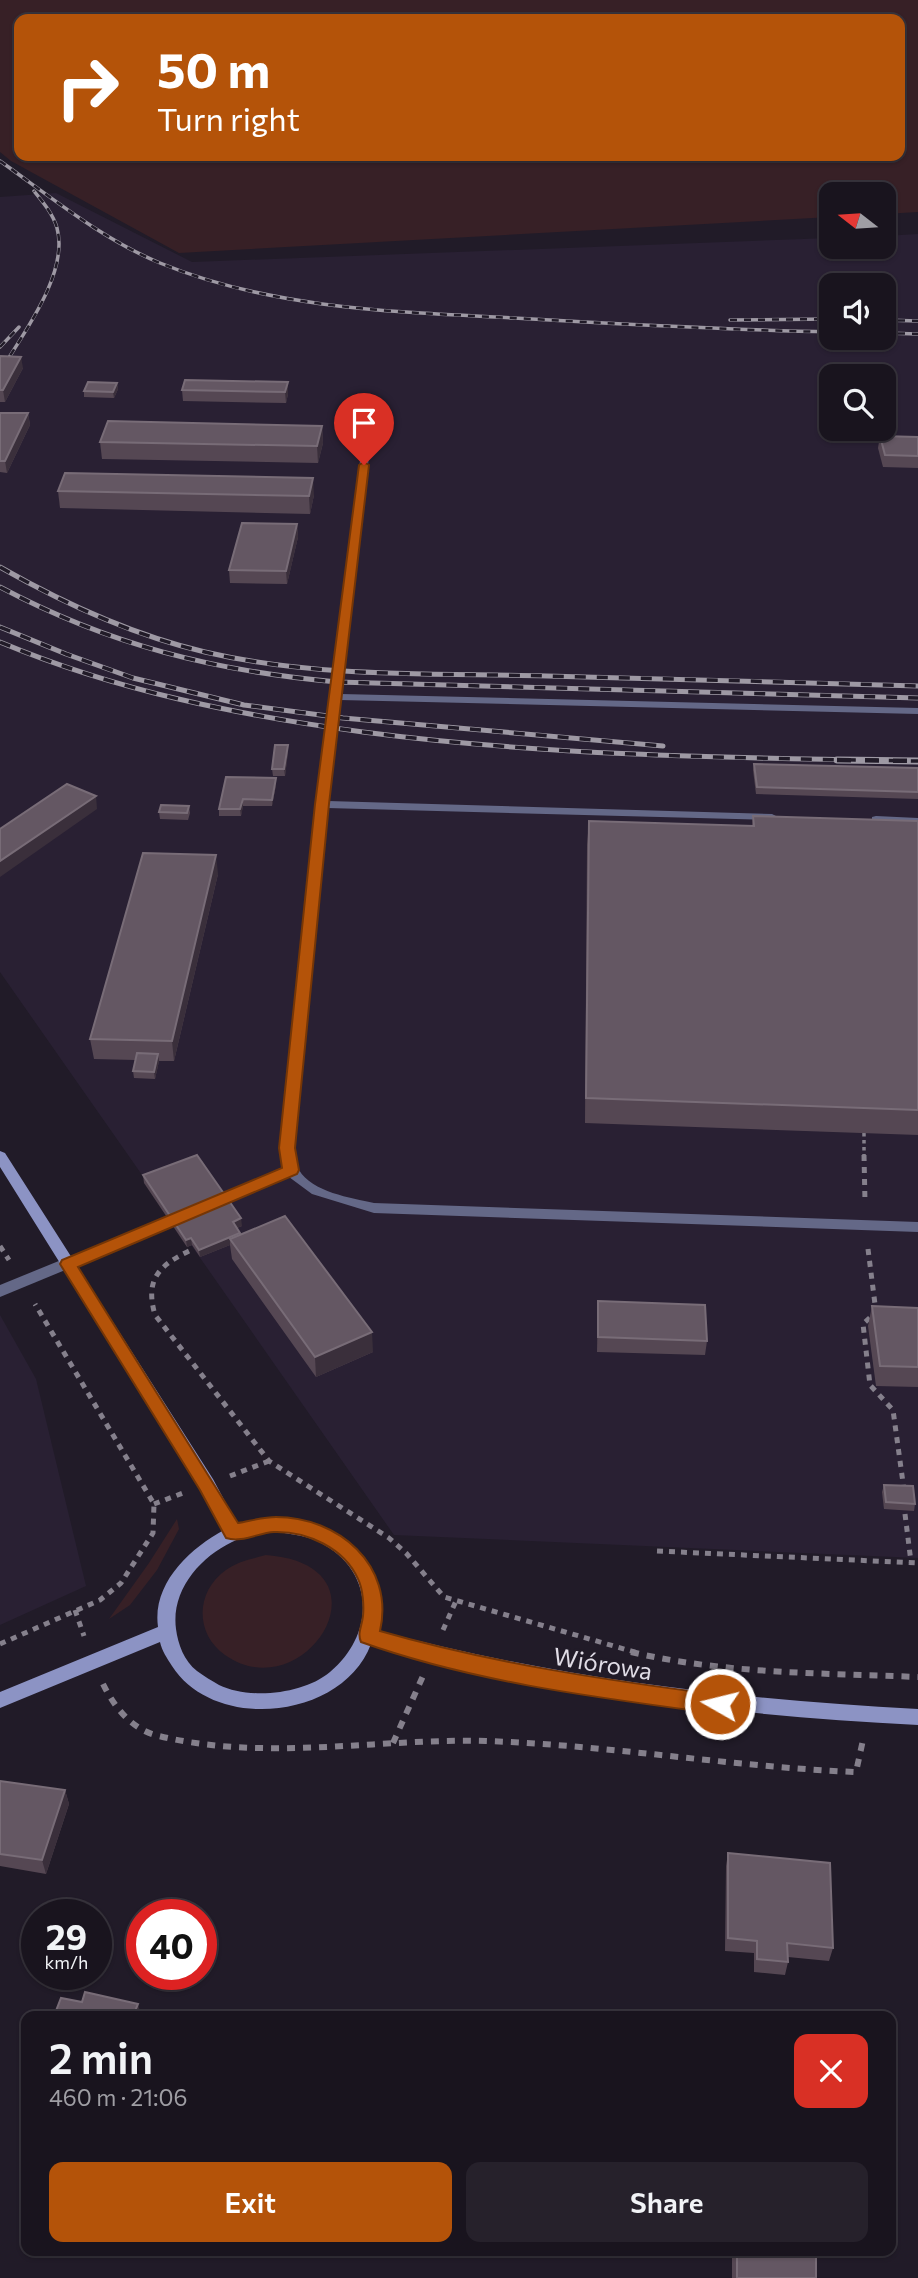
<!DOCTYPE html>
<html lang="en">
<head>
<meta charset="utf-8">
<style>
	:root { --surface:#19141e; --page:#26212b; --text:#f1f3f6; --muted:#9f9ea4; --line:#37333c; --accent:#b45309 }
	body { margin:0; font-family:Commissioner,sans-serif; background:var(--page); color:var(--text); height:100vh; display:flex; flex-direction:column; font-size:26px; white-space:nowrap }
	* { box-sizing:border-box; margin:0 }
	p { font-size:23px; color:var(--muted) }
	.icon { flex:none; width:38px; height:38px; fill:none; stroke:currentColor; stroke-width:2; stroke-linecap:round; stroke-linejoin:round }
	.map { position:relative; flex:1; overflow:hidden }
	.panel { position:absolute; left:21px; top:2011px; width:875px; height:245px; display:flex; flex-direction:column; background:var(--surface); border-radius:14px; box-shadow:0 2px 5px #0004,0 0 0 2px var(--line) }
	.panel>* { flex:none }
	.guide { position:absolute; left:14px; top:14px; width:891px; height:147px; border-radius:14px; box-shadow:0 2px 5px #0004,0 0 0 2px var(--line); background:#b45309; color:#fff; overflow:hidden }
	.needle { width:46px; rotate:287deg }
	.controls { position:absolute; left:819px; top:182px; display:grid; gap:14px }
	.controls a { display:grid; place-items:center; width:77px; height:77px; border-radius:14px; background:var(--surface); box-shadow:0 2px 5px #0004,0 0 0 2px var(--line); font-size:35px }
	.speed { position:absolute; left:21px; top:1899px; display:flex; gap:14px; font-size:35px; font-weight:700; text-align:center }
	.speed>* { display:grid; place-content:center; width:91px; height:91px; border-radius:50%; background:var(--surface); box-shadow:0 2px 5px #0004,0 0 0 2px var(--line); line-height:1 }
	.speed small { font-size:18px; font-weight:400 }
	.speed .limit { border:10px solid #d22; background:#fff; color:#111 }
	.pin { position:absolute; display:grid; place-items:center; width:60px; height:60px; color:#fff; margin:-72px -30px; border-radius:50% 50% 50% 0; rotate:-45deg; box-shadow:0 0 7px #0007 }
	.pin .icon { rotate:45deg }
	.me { position:absolute; width:77px; margin:-38px; rotate:278deg; stroke-linejoin:round; filter:drop-shadow(0 0 5px #0008) }
	.turn { display:flex; align-items:center; gap:24px; height:147px; padding:0 28px; font-size:32px }
	.turn .icon { width:91px; height:91px; stroke-width:2.5 }
	.turn b { display:block; font-size:49px; line-height:60px }
	.round { display:grid; place-items:center; flex:none; width:74px; height:74px; border-radius:14px; background:var(--page) }
	.headline { display:flex; align-items:center; justify-content:space-between; height:119px; padding:0 28px }
	h1 { font-size:42px; font-weight:600; line-height:52px }
	.primary-button { display:flex; gap:14px; margin-top:auto; padding:14px 28px }
	.primary-button a { flex:1; height:80px; border-radius:14px; background:var(--accent); color:#fff; font-size:28px; font-weight:600; line-height:80px; text-align:center }
	.primary-button a+a { background:var(--page); color:var(--text) }
	.map>svg:first-child { display:block }
</style>
</head>
<body>
<div class="map">
<svg width="918" height="2278" viewBox="0 0 918 2278">
	<rect width="100%" height="100%" fill="#211b28"/>
	<g fill="#292033" fill-rule="evenodd">
		<path d="M56 193 192 262 831 238V247H884V236L918 234V1558L394 1535 0 972V197ZM831 285H884V338H831ZM831 376H884V429H831Z"/>
		<path d="M0 1315 36 1379 86 1586 0 1625Z"/>
	</g>
	<g fill="#372026" fill-rule="evenodd">
		<path d="M0 0H918V212L884 214V194H831V217L179 253 11 161 0 152ZM19 19H900V156H19Z"/>
		<path d="M177 1519 179 1529 157 1570 130 1605 109 1619 149 1563Z"/>
		<path d="M266 1555C397 1565 305 1711 225 1655 194 1633 196 1591 226 1570 238 1561 252 1559 266 1555Z"/>
	</g>
	<g fill="none" stroke-linecap="round" stroke-linejoin="round">
		<path stroke="#85808c" stroke-width="3.5" stroke-dasharray="3.5 3.5" stroke-linecap="butt" d="M864 1133V1157"/>
		<g stroke="#85808c" stroke-width="5" stroke-dasharray="6 6" stroke-linecap="butt">
			<path d="M864 1155 865 1202"/>
			<path d="M0 1246 9 1260"/>
			<path d="M868 1249 876 1312 863 1324 870 1385 893 1410 904 1490"/>
			<path d="M189 1251C158 1266 145 1280 155 1315L269 1461 389 1538 406 1553 444 1597 638 1653"/>
			<path d="M230 1476 269 1461"/>
			<path d="M154 1504 183 1493"/>
			<path d="M905 1514 911 1562"/>
			<path d="M657 1551 918 1563"/>
			<path d="M75 1610 84 1636"/>
			<path d="M443 1630 456 1601"/>
			<path d="M0 1644 100 1600 121 1583 153 1533 154 1504 35 1304"/>
		</g>
		<g stroke="#85808c" stroke-width="6" stroke-dasharray="8 8" stroke-linecap="butt">
			<path d="M631 1652C725 1674 822 1673 918 1677"/>
			<path d="M103 1684C115 1708 132 1730 159 1736 267 1762 377 1738 486 1741 610 1745 732 1767 856 1772L863 1740"/>
			<path d="M393 1743 423 1676"/>
		</g>
		<g fill="#646887" fill-rule="evenodd">
			<path d="M370 411 374 414 341 694 918 708V714L340 700 328 801 772 814 778 817 772 820 327 808 294 1148C295 1155 295 1163 299 1170 312 1192 351 1198 374 1203L918 1222V1232L374 1213 312 1194 289 1177 217 1208H207L205 1204 207 1200 283 1168 280 1148 316 804 366 414Z"/>
			<path d="M876 816 918 818V824L872 821V817Z"/>
			<path d="M186 1209 191 1210 193 1214 191 1218 0 1297V1285Z"/>
		</g>
		<path fill="#8c93c4" fill-rule="evenodd" d="M0 1151 5 1153 213 1479 238 1526C249 1523 264 1517 275 1518 333 1521 400 1564 376 1630 555 1678 733 1699 918 1709V1725C728 1715 555 1694 371 1644 343 1719 215 1733 172 1666 167 1658 162 1651 160 1642L0 1708V1692L158 1627C152 1584 189 1549 224 1530L201 1489 0 1167ZM273 1531C287 1534 306 1535 319 1542 375 1570 376 1633 330 1672 304 1694 250 1700 219 1685 212 1681 204 1676 197 1671 184 1661 178 1644 176 1629 171 1591 199 1558 232 1542 244 1536 260 1534 273 1531Z"/>
		<g stroke="#9e99a4" stroke-width="3.5">
			<g id="rail-far2">
				<path d="M0 161C51 197 102 239 160 263 272 309 396 312 514 318 620 324 725 330 831 332"/>
				<path d="M730 320 831 319"/>
				<path d="M884 320 918 321"/>
				<path d="M884 333 918 334"/>
				<path d="M0 347 19 327"/>
				<path d="M3 367C25 331 69 272 57 228 53 214 43 202 34 191"/>
			</g>
		</g>
		<g stroke="#9e99a4" stroke-width="5">
			<g id="rail-far1">
				<path d="M0 567C65 604 132 635 205 652 316 678 434 673 547 676 671 679 795 682 918 686"/>
				<path d="M0 587C109 645 214 671 337 682L918 698"/>
				<path d="M0 627 66 654 133 678 244 705 343 718 663 746"/>
				<path d="M0 642C117 691 238 715 363 732 548 756 732 758 918 761"/>
			</g>
		</g>
		<g stroke="#9e99a4" stroke-width="7">
			<path id="rail" d="M837 760 918 761"/>
		</g>
		<use href="#rail-far2" stroke="#211b28" stroke-width="2.5" stroke-dasharray="7" stroke-linecap="butt"/>
		<use href="#rail-far1" stroke="#211b28" stroke-width="3.5" stroke-dasharray="11" stroke-linecap="butt"/>
		<use href="#rail" stroke="#211b28" stroke-width="4.5" stroke-dasharray="14" stroke-linecap="butt"/>
	</g>
	<g fill="#554753">
		<path d="M0 356 23 368 5 402H0Z"/>
		<path d="M288 382V394L286 403 183 401 182 390Z"/>
		<path d="M117 383 118 389 114 398 84 397V391Z"/>
		<path d="M0 413H28L30 425 7 473 0 472Z"/>
		<path d="M322 426 323 443 318 463 102 459 100 442Z"/>
		<path d="M880 436 918 437V468L883 467 878 448Z"/>
		<path d="M58 491 314 495 310 514 60 508Z"/>
		<path d="M297 524 298 537 287 584 230 583 229 570Z"/>
		<path d="M288 745V752L285 776H273L272 769Z"/>
		<path d="M754 764 918 768V799L756 794 753 770Z"/>
		<path d="M276 785 272 806H243L241 816H219V809Z"/>
		<path d="M189 806 190 813 188 820 160 819 159 812Z"/>
		<path d="M753 816 918 821V1135L585 1123 587 845 589 821 752 826Z"/>
		<path d="M218 874 174 1061H159L155 1079 134 1078 133 1071 135 1060 94 1059 90 1039Z"/>
		<path d="M143 1175 242 1226 237 1228 241 1234 373 1352 316 1377 232 1259 230 1245 200 1257 192 1245 187 1247 144 1183Z"/>
		<path d="M598 1301 707 1341 705 1355 597 1352Z"/>
		<path d="M872 1306 918 1308V1387L876 1386 868 1326Z"/>
		<path d="M884 1485 915 1504 914 1511 884 1509 882 1492Z"/>
		<path d="M0 1781 65 1790 69 1804 46 1874 0 1866Z"/>
		<path d="M728 1853 833 1948 829 1961 788 1957V1962L785 1975 754 1972V1953L725 1951 726 1866Z"/>
		<rect x="732" y="2250" width="84" height="28"/>
	</g>
	<g fill="#3a2f3b">
		<path d="M21 357 23 368 5 402 3 390Z"/>
		<path d="M288 382V394L286 403 285 392Z"/>
		<path d="M117 383 118 389 114 398 113 392Z"/>
		<path d="M28 413 30 425 7 473 5 461Z"/>
		<path d="M322 426 323 443 318 463 317 446Z"/>
		<path d="M313 478 314 495 310 514 309 496Z"/>
		<path d="M297 524 298 537 287 584 286 571Z"/>
		<path d="M288 745V752L285 776 284 769Z"/>
		<path d="M276 778V785L272 806V800Z"/>
		<path d="M96 796 97 809 0 877V861Z"/>
		<path d="M243 799V806L241 816 240 809Z"/>
		<path d="M216 855 218 874 174 1061 172 1041Z"/>
		<path d="M158 1054 159 1061 155 1079 154 1072Z"/>
		<path d="M241 1218 242 1226 234 1229 233 1222Z"/>
		<path d="M240 1233 241 1240 230 1239V1245L200 1257 199 1250Z"/>
		<path d="M191 1238 192 1245 187 1247 186 1240Z"/>
		<path d="M372 1332 373 1352 316 1377 315 1357Z"/>
		<path d="M65 1790 69 1804 46 1874 42 1860Z"/>
		<path d="M138 2004 141 2016H133Z"/>
	</g>
	<g fill="#645763" stroke="#786c77" stroke-width="2">
		<path d="M0 356 21 357 3 390H0Z"/>
		<path d="M185 380 288 382 285 392 182 390Z"/>
		<path d="M88 382 117 383 113 392 84 391Z"/>
		<path d="M0 413H28L5 461H0Z"/>
		<path d="M108 421 322 426 317 446 100 442Z"/>
		<path d="M880 436 918 437V456L885 455Z"/>
		<path d="M65 473 313 478 309 496 58 491Z"/>
		<path d="M242 523 297 524 286 571 229 570Z"/>
		<path d="M275 745H288L284 769H272Z"/>
		<path d="M754 764 918 768V792L757 787Z"/>
		<path d="M226 777 276 778 272 800 243 799 240 809H219Z"/>
		<path d="M67 784 96 796 0 861V829Z"/>
		<path d="M161 805 189 806 187 813 159 812Z"/>
		<path d="M753 816 918 821V1110L586 1098 589 821 754 826Z"/>
		<path d="M143 853 216 855 172 1041 90 1039Z"/>
		<path d="M137 1053 158 1054 154 1072 133 1071Z"/>
		<path d="M197 1155 241 1218 233 1222 240 1233 199 1250 191 1238 186 1240 143 1175Z"/>
		<path d="M285 1216 372 1332 315 1357 230 1239Z"/>
		<path d="M598 1301 705 1305 707 1341 598 1337Z"/>
		<path d="M872 1306 918 1308V1367L880 1366Z"/>
		<path d="M884 1485 913 1486 915 1504 886 1502Z"/>
		<path d="M0 1781 65 1790 42 1860 0 1854Z"/>
		<path d="M728 1853 830 1863 833 1948 787 1943 788 1962 757 1959V1941L728 1938Z"/>
		<path d="M85 1992 138 2004 133 2016H54L61 1998 82 2002Z"/>
		<rect x="737" y="2250" width="79" height="28"/>
	</g>
	<path fill="#b45309" stroke="#753606" stroke-width="2" d="M364 462 369 465 329 804 295 1148 299 1170 297 1174 78 1267 238 1523C250 1521 263 1517 276 1517 338 1517 395 1565 380 1631 491 1663 605 1680 720 1695L727 1698 730 1704 727 1711 720 1714C600 1698 476 1683 361 1642 357 1633 362 1626 363 1616 364 1606 363 1589 358 1579 344 1548 307 1531 274 1532 258 1533 242 1543 226 1538L200 1490 60 1264 62 1260 282 1168 279 1148 315 804 359 465Z"/>
	<g text-anchor="middle" dominant-baseline="central" stroke-width="5" stroke-linejoin="round" paint-order="stroke">
		<g font-size="24" fill="#e0dce6" stroke="#211b28">
			<text transform="translate(603 1663) rotate(9)">Wiórowa</text>
		</g>
	</g>
</svg>
<div class="controls">
<a><svg class="needle" viewBox="-14 -14 28 28"><path d="M0-13l5 13h-10z" fill="#e53935"/><path d="M0 13l5-13h-10z" fill="#9f9ea4"/></svg></a>
<a><svg class="icon" aria-label="sound" viewBox="0 0 24 24"><path d="M4 9h4l5-4v14l-5-4H4zM17 9q2 3 0 6"/></svg></a>
<a><svg class="icon" aria-label="search" viewBox="0 0 24 24"><circle cx="10" cy="10" r="6"/><path d="M15 15l6 6"/></svg></a>
</div>
<div class="speed"><div>29<small>km/h</small></div><div class="limit">40</div></div>
<div class="pin" style="left:364px;top:465px;background:#d93025"><svg class="icon" aria-label="arrive" viewBox="0 0 24 24"><path d="M6 21V4h12l-3 4 3 4H6"/></svg></div>
<svg class="me" style="left:720px;top:1704px" viewBox="-20 -20 40 40"><circle r="17" fill="#b45309" stroke="#fff" stroke-width="3"/><path d="M0-11L8 9 0 5-8 9z" fill="#fff"/></svg>
<div class="guide">
<div class="turn"><svg class="icon" aria-label="right" viewBox="0 0 24 24"><path d="M7 20v-9h11M14 6l5 5-5 5"/></svg><div><b>50 m</b>Turn right</div></div>
</div>
<section class="panel">
<div class="headline"><div><h1>2 min</h1><p>460 m · 21:06</p></div><a class="round" style="background:#d93025;color:#fff"><svg class="icon" aria-label="close" viewBox="0 0 24 24"><path d="M6 6l12 12M18 6L6 18"/></svg></a></div>
<div class="primary-button"><a>Exit</a><a>Share</a></div>
</section>
</div>
</body>
</html>
